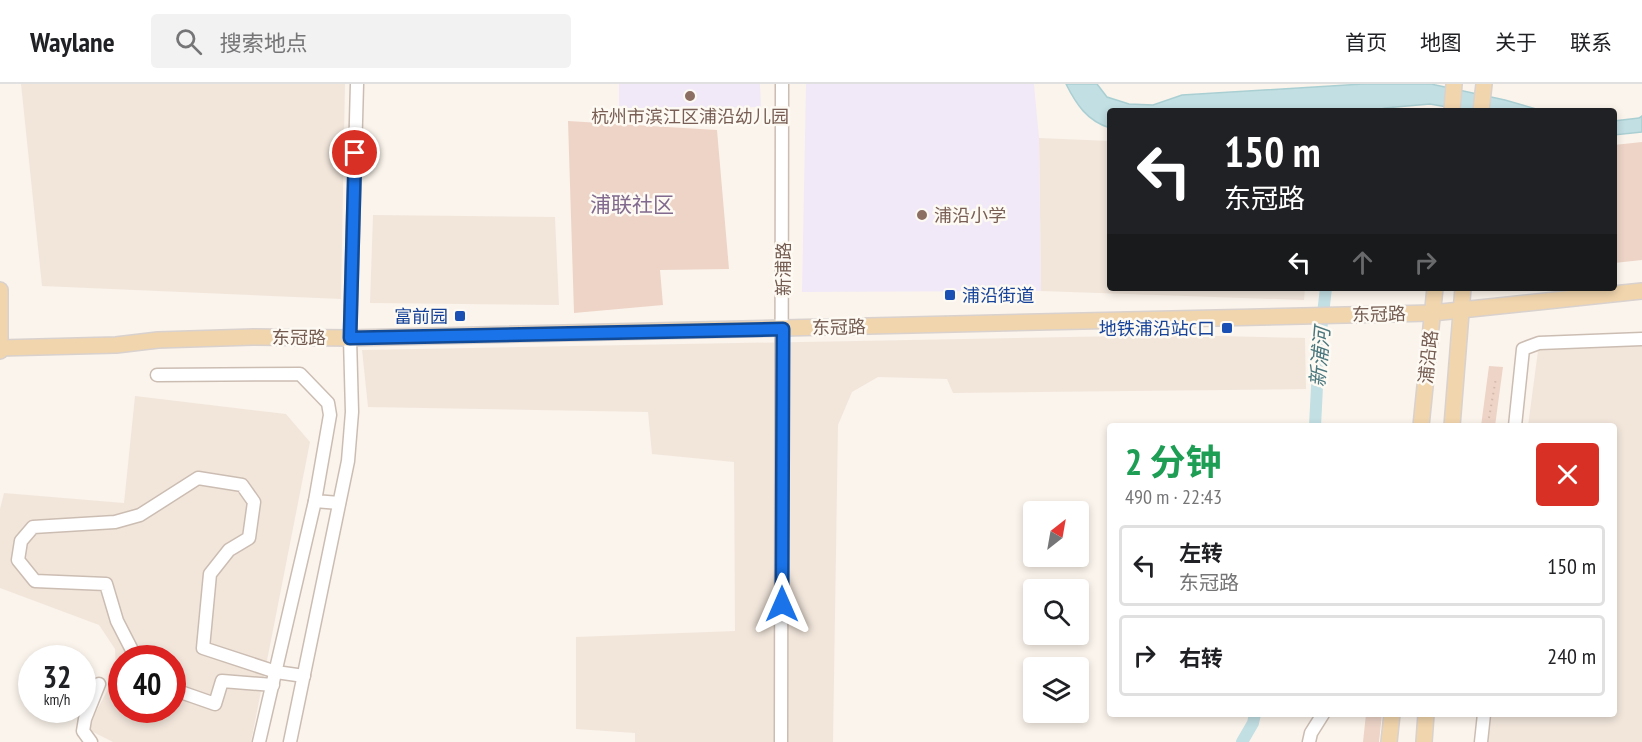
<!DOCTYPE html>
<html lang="zh">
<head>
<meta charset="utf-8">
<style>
	:root { --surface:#fff; --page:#f2f2f2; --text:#202124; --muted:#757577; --line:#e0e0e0 }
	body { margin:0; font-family:"PT Sans Narrow","Noto Sans SC",sans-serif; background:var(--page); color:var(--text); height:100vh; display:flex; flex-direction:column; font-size:22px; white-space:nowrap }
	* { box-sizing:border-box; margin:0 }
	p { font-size:20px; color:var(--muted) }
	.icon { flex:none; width:33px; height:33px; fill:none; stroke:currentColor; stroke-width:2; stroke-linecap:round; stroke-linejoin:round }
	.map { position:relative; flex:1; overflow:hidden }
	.side { position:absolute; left:1107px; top:339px; width:510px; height:294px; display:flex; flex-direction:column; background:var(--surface); border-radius:6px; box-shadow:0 3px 9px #0003 }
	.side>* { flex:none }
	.guide { position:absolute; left:1107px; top:24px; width:510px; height:183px; border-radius:6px; box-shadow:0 3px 9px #0003; background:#202124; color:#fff; overflow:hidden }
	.needle { width:39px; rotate:31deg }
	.tools { position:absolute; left:1023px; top:417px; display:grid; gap:12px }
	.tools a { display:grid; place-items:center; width:66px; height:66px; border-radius:6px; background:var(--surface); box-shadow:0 3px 9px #0003; font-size:30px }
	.speed { position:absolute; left:18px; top:561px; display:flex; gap:12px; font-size:30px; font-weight:700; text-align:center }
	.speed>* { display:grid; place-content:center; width:78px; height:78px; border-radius:50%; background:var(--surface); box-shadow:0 3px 9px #0003; line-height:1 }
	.speed small { font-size:15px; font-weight:400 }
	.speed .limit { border:9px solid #d22; background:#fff; color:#111 }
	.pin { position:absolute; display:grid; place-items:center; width:51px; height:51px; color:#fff; margin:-26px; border:3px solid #fff; border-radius:50%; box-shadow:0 2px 6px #0007 }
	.me { position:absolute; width:66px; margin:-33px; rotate:0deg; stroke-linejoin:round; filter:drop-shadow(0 0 4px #0008) }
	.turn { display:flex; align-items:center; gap:21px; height:126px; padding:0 18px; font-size:27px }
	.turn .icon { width:78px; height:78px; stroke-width:2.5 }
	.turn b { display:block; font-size:42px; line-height:51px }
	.lanes { display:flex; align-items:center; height:57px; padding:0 18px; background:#0003; justify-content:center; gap:30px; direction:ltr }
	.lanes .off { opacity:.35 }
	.round { display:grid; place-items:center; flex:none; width:63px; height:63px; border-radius:6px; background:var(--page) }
	.summary { display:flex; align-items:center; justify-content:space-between; height:102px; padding:0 18px }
	h1 { font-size:36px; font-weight:700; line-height:45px; color:#1e9e55 }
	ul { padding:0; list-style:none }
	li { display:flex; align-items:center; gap:18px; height:81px; margin:0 12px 9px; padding:0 6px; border:3px solid var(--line); border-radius:6px }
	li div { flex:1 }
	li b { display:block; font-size:22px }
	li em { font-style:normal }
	header { display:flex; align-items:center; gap:36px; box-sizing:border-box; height:84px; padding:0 30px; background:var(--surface); border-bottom:2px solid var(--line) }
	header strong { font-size:28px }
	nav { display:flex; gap:33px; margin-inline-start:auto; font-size:21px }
	.search { width:420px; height:54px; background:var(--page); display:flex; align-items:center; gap:15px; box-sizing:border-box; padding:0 21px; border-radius:6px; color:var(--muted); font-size:22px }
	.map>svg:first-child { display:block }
</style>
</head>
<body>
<header>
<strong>Waylane</strong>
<div class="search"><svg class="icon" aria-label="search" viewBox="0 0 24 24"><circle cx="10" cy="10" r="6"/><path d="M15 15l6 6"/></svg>搜索地点</div>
<nav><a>首页</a><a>地图</a><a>关于</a><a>联系</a></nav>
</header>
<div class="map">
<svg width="1642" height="658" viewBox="0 0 1642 658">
	<rect width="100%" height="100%" fill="#fbf4ec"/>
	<g fill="#f2e6db" fill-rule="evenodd">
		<path d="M21 0H345L341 215 42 202Z"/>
		<path d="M1039 54 1110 57V204H1305L1304 216 1041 207Z"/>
		<path d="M373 131 555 133 559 221 370 219Z"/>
		<path d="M1177 251 1305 254 1306 305 953 309 947 295 878 293 852 308 838 341 833 658H635V649L576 645V553L735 547 734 378 652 370 648 328 368 323 362 266Z"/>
		<path d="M1642 255V658H1486L1490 630H1614V342H1528L1539 259Z"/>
		<path d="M135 312 286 330 310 358 251 658H113L87 645 116 590 115 565 99 541 0 504V425L4 409 124 419ZM122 574H172V626H122Z"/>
	</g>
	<g fill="#f1e9f7">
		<path d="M619 0H760L761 23 619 26Z"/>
		<path d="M806 0H1034L1039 54 1041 207 802 208Z"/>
	</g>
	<g fill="#c2dfe3" stroke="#aacfd3" stroke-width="1.5">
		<path d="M1066 0H1097L1107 13 1129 20 1153 21 1182 11 1363 0H1431L1505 16 1543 27H1469L1430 20 1385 24 1375 27H1110V44C1087 37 1076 20 1066 0Z"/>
		<path d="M1642 32V48L1614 51V37L1639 34Z"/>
	</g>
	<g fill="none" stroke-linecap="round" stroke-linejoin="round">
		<g stroke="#c2dfe3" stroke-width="12">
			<path d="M1315 342 1319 264 1326 204"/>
			<path d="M1242 658 1253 639 1255 630"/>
		</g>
	</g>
	<g fill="#edd4c7">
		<path d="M568 37 717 46 729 185 660 186 663 221 574 229Z"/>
		<path d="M1642 58V176L1614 179V61Z"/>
		<path d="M1489 282 1503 283 1495 342H1481Z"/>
		<path d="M1366 630H1382L1379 658H1363Z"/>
	</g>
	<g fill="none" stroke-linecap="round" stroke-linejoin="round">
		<g stroke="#ccbdb3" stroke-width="15">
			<g id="minor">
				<path d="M157 291 300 290 328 319 330 331 315 417 339 419"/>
				<path d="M1515 342 1523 265 1539 259 1642 255"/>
				<path d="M136 574 117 537 106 500 35 497 18 476 21 457 33 443 115 438 140 431 198 394 242 401 254 418 249 454 229 466 210 490 203 564 276 588 304 592"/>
				<path d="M172 605 215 620 222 597 273 601"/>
				<path d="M91 658 83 647 85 635 99 600"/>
				<path d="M259 658 315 417"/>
				<path d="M290 658 348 377 352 328 350 254 357 0"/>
				<path d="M781 658 782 0"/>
				<path d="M1309 658 1311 649 1323 630"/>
				<path d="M1481 658 1484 630"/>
			</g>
		</g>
		<g stroke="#d8d1ce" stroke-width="18">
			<g id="major">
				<path d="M1452 27 1454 0"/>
				<path d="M1481 27 1484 0"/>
				<path d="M0 206V267"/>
				<path d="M0 264 116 261 158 256 253 253 350 254 1432 229 1642 207"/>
				<path d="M1421 342 1435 204"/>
				<path d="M1452 342 1463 204"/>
				<path d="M1389 658 1392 630"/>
				<path d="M1424 658 1426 630"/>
			</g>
		</g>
		<path stroke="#d2b8aa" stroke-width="2" stroke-dasharray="1.5 4.5" stroke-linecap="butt" d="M1489 334 1496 294"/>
		<use href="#minor" stroke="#fff" stroke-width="12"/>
		<use href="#major" stroke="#f1d5ad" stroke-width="15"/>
	</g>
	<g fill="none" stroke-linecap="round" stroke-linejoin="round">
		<g stroke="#114b97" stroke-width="15">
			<path id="route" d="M355 69 350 254 783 245 782 520"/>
		</g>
		<use href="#route" stroke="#1a73e8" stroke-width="10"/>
	</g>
	<g fill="#8d6e63" stroke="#fdf9f3" stroke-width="2">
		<circle cx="690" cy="12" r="6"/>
		<circle cx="922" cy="131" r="6"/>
	</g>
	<g fill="#1a4fb4" stroke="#fdf9f3" stroke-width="2">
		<rect x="944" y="205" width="12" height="12" rx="3"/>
		<rect x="454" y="226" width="12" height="12" rx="3"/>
		<rect x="1221" y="238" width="12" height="12" rx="3"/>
	</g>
	<g text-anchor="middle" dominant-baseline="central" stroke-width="5" stroke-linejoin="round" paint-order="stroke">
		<g font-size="18" fill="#785e54" stroke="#fdf9f3">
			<text x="690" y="32">杭州市滨江区浦沿幼儿园</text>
			<text x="934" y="131" text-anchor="start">浦沿小学</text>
		</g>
		<g font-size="18" fill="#745c51" stroke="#fdf9f3">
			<text transform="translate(783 185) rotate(-90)">新浦路</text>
			<text transform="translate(1379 230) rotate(-1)">东冠路</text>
			<text transform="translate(839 243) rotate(-1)">东冠路</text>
			<text x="299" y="253">东冠路</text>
			<text transform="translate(1428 273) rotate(-84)">浦沿路</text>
		</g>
		<g font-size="18" fill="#164399" stroke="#fdf9f3" text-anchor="end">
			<text x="962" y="211" text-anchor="start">浦沿街道</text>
			<text x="448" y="232">富前园</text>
			<text x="1215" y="244">地铁浦沿站C口</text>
		</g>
		<g font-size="20" font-style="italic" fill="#4a777d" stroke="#fdf9f3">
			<text transform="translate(1320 273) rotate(-85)">新浦河</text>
		</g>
		<g font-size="21" fill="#816a8e" stroke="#fdf9f3">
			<text x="632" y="120">浦联社区</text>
		</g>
	</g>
</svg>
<div class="tools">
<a><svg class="needle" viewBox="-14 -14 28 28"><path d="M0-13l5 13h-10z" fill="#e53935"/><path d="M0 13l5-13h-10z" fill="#757577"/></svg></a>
<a><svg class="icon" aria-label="search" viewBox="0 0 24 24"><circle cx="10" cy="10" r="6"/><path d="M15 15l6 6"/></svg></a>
<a><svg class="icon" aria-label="layers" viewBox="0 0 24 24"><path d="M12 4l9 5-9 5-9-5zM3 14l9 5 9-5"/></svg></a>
</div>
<div class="speed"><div>32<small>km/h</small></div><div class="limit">40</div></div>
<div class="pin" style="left:355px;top:69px;background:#d93025"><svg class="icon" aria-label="arrive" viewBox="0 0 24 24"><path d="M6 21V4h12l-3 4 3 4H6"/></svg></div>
<svg class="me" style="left:782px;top:520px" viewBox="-20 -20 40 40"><path d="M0-17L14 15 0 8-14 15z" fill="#1a73e8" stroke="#fff" stroke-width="4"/></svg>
<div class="guide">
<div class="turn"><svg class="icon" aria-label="left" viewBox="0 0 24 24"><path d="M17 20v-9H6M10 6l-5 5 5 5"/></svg><div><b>150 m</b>东冠路</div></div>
<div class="lanes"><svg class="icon" aria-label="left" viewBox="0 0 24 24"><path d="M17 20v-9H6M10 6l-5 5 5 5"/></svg><svg class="icon off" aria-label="ahead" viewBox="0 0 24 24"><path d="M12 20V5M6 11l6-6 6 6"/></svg><svg class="icon off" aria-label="right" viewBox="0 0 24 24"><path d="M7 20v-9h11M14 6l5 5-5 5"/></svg></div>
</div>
<section class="side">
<div class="summary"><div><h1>2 分钟</h1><p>490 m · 22:43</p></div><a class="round" style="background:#d93025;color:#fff"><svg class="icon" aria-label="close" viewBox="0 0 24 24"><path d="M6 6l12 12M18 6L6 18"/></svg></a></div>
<ul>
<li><svg class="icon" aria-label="left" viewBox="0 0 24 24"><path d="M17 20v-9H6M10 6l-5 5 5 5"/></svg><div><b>左转</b><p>东冠路</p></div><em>150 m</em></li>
<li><svg class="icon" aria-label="right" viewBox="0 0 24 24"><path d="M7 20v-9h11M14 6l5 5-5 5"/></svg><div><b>右转</b></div><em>240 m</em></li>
</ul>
</section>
</div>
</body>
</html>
